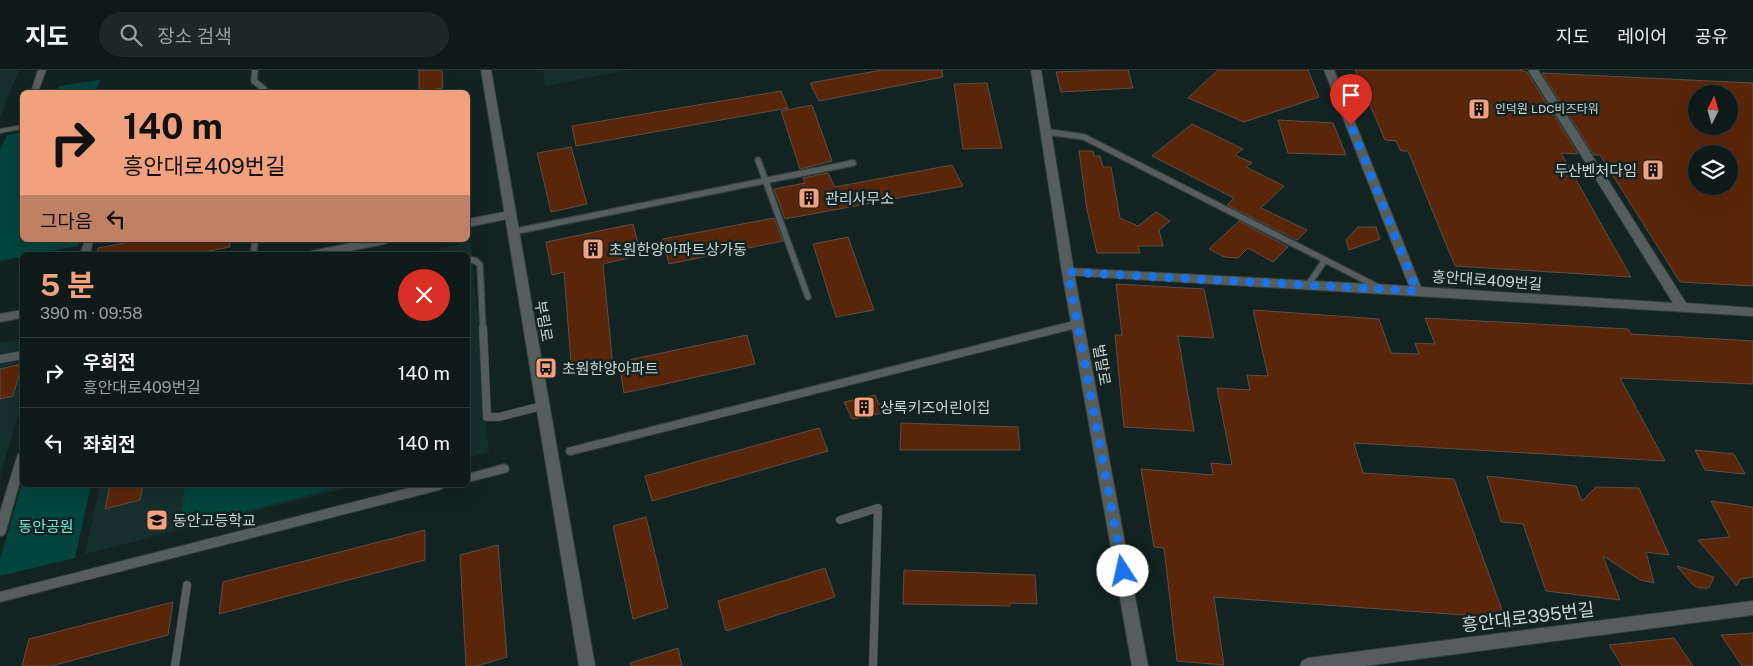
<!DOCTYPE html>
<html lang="ko">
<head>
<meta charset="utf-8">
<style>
	:root { --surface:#0e1a19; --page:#1c2726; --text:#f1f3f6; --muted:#9ba1a2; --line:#2e3838; --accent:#f1a17d }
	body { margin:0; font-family:"Public Sans","Noto Sans KR",sans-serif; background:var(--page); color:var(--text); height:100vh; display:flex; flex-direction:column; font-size:19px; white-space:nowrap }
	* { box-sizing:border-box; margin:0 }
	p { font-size:16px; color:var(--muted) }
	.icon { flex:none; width:28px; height:28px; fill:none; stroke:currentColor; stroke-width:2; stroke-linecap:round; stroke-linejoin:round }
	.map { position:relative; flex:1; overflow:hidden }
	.side { position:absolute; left:20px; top:182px; width:450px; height:235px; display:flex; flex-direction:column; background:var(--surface); border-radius:8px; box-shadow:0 5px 20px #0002,0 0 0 1px var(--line) }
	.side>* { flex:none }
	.hud { position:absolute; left:20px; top:20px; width:450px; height:152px; border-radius:8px; box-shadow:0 5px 20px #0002,0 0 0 1px var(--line); background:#f1a17d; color:#111; overflow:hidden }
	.needle { width:32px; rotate:5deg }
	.buttons { position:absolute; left:1688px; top:15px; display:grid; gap:10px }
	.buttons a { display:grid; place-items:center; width:50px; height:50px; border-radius:50%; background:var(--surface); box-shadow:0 5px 20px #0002,0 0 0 1px var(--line); font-size:25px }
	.pin { position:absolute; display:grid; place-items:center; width:42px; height:42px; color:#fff; margin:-51px -21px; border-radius:50% 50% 50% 0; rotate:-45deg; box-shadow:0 0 5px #0007 }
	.pin .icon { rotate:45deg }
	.me { position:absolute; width:55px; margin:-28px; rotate:350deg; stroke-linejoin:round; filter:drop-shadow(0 0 4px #0008) }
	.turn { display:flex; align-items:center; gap:18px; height:105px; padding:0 20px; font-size:22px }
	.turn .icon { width:65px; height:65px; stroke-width:2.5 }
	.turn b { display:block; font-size:35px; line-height:42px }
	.then { display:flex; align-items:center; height:48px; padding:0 20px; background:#0003; gap:10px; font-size:19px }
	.round { display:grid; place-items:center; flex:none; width:52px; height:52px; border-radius:26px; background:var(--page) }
	.headline { display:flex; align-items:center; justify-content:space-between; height:85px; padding:0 20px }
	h1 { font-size:30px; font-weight:700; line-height:38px; color:var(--accent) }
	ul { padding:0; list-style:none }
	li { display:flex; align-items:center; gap:15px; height:70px; padding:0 20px; border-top:1px solid var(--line) }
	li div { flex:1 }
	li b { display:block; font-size:19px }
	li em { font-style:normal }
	header { display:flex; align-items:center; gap:30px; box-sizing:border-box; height:70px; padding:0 25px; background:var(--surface); border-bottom:1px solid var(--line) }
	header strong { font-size:24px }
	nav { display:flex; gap:28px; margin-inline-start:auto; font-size:18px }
	.search { width:350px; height:45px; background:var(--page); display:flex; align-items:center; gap:12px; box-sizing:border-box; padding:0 18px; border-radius:28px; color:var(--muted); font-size:19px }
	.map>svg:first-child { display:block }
</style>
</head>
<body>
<header>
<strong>지도</strong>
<div class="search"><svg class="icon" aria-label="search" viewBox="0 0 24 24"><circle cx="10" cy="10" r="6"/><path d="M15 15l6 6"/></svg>장소 검색</div>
<nav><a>지도</a><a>레이어</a><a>공유</a></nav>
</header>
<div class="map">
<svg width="1753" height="596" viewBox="0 0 1753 596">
	<rect width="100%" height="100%" fill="#122321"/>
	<g fill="#162f2c">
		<path d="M0 0H19L0 48Z"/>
		<path d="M543 0H628L545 16Z"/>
		<path d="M471 172 489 382 468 388V185H410Z"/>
		<path d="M22 269V333L0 406V273Z"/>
		<path d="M100 415H359L85 484Z"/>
	</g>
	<g fill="#02443e">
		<path d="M100 10 95 22H57L59 16Z"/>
		<path d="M22 62V170H80L78 176 0 191V80L7 65Z"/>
		<path d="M22 413V415H91L75 488 0 506V490Z"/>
		<path d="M185 415H344L180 459Z"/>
	</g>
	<g fill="#5a260a" stroke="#5c4d46" fill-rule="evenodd">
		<path d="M419 0H442L443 18 419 22Z"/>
		<path d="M882 0H942L943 7 819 31 810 13Z"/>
		<path d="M1111 0H1128L1133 18 1061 22 1056 2Z"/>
		<path d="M1218 0H1308L1319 27 1244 52 1188 28Z"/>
		<path d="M1355 0H1519L1527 2 1578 84 1561 83 1631 207 1455 196 1408 81H1401L1396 71 1385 70Z"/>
		<path d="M1542 3 1753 13V216L1680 212 1600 85H1594ZM1696 24H1729V56H1696ZM1696 84H1729V116H1696Z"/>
		<path d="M987 13 1002 78 963 79 954 14Z"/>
		<path d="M781 21 788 38 576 76 572 56Z"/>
		<path d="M812 35 832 91 800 99 781 41Z"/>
		<path d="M1278 50 1333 53 1346 85 1288 83Z"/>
		<path d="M1192 54 1243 79 1235 85 1252 93 1246 97 1284 116 1261 138 1307 160 1297 170 1227 135 1234 128 1152 86Z"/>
		<path d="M571 77 587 134 551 142 537 83Z"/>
		<path d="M1079 81H1093L1094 86H1100L1103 97H1111L1120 148 1138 156 1156 142 1170 151 1159 160 1163 176H1138L1140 183H1097L1087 140Z"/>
		<path d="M952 95 963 116 785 149 774 119 805 113 803 108 828 103 835 117Z"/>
		<path d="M774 148 783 171 669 194 663 169Z"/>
		<path d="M1239 151 1288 177 1273 192 1248 178 1238 188 1224 187 1209 179Z"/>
		<path d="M633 154 641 185 603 194 613 297 572 305 564 202 552 205 546 172Z"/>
		<path d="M1358 157H1376L1380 169 1349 180 1346 170Z"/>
		<path d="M848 167 874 240 836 247 813 174Z"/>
		<path d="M140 170H229L230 177 187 185H98V178Z"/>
		<path d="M1116 214 1204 219 1214 268 1178 266 1194 361 1124 357 1115 265H1122Z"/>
		<path d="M1253 240 1379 249 1391 283 1419 284 1415 273 1435 274 1425 248 1628 259 1631 264 1753 271V314L1620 308 1665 391 1354 373 1363 403 1454 409 1505 548 1214 527 1224 595 1177 591 1164 478 1154 477 1141 399 1213 405 1211 393 1232 395 1217 318 1250 320 1247 305 1268 306Z"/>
		<path d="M747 265 755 294 624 323 619 292Z"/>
		<path d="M22 294 13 326 0 329V299Z"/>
		<path d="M875 325 883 343 852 349 844 332Z"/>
		<path d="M901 353 1018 357 1020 380H900Z"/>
		<path d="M819 358 828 381 652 431 645 406Z"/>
		<path d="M1695 380 1734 384 1745 404 1705 400Z"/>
		<path d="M1487 406 1576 416 1582 431 1596 417 1639 418 1669 485 1646 482 1654 513 1640 510 1603 486 1620 530 1546 521 1523 454 1501 452Z"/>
		<path d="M110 415H143L140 430 105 439Z"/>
		<path d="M1711 431 1753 437V507L1740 509 1737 516 1698 470 1730 467Z"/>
		<path d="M646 447 668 538 633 549 613 456Z"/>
		<path d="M425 460V490L219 544 223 512Z"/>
		<path d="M498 475 507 587 477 596H466L460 485Z"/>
		<path d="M1677 496 1714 507 1709 518H1698L1692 514Z"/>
		<path d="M825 498 835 527 726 561 718 531Z"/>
		<path d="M904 500 1035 505 1037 534 1010 533V536L903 534Z"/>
		<path d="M173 532 168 565 51 596H22L29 569Z"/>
		<path d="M1753 563V596H1742L1721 565Z"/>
		<path d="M1674 568 1693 596H1622L1609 575Z"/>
		<path d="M678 578 682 596H631L630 593Z"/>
	</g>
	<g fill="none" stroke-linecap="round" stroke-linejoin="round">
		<g stroke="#303f3d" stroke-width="8">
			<g id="service-far1">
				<path d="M255 0 254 11 264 19 263 22"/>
				<path d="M1048 62 1084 67 1378 217"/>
				<path d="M758 90 808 227"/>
				<path d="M512 162 853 93"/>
				<path d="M254 180 255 170"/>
				<path d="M468 189 476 191 480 195 483 260"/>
				<path d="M1308 215 1325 190"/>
			</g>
		</g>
		<g stroke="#303f3d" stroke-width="9">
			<g id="service">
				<path d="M483 258 487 347H499L542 336"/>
				<path d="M0 289 22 285"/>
				<path d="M840 450 878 438 873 596"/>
				<path d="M175 596 187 515"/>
			</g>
		</g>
		<g stroke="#303f3d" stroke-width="2">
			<g id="pedestrian">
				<path d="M38 0H46L38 22H31Z"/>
				<path d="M22 55V59L0 63V59Z"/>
				<path d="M85 170H93L90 185H80Z"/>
				<path d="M1078 250 1081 251 1083 254 1081 257 571 385 567 384 566 381 567 378 571 377Z"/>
				<path d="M22 383V404L6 461 4 465 0 466V442L17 387 18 384Z"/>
				<path d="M504 394 508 396 509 399 508 402 468 412V404Z"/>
				<path d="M421 415H445L443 418 439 420 0 532V522Z"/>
			</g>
		</g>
		<g stroke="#303f3d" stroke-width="2">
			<g id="minor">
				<path d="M1324 0H1334L1421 217 1673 233 1528 0H1538L1686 233 1753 238V246L1064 205 1062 202 1064 199 1068 198 1409 216Z"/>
				<path d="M509 141 514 145 513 148 468 157V149Z"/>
				<path d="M366 170H391L385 174 330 185H305L311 181Z"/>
				<path d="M22 240V248L0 252V244Z"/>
				<path d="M1753 531V545L1365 596H1300L1302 591 1308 588Z"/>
			</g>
		</g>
		<g stroke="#303f3d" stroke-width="2">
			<g id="tertiary">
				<path d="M481 0H491L595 596H579Z"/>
				<path d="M1031 0H1041L1074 202 1148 596H1132L1062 202Z"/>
			</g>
		</g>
		<use href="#service-far1" stroke="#565e5d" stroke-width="5.5"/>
		<use href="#service" stroke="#565e5d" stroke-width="8"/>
		<use href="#pedestrian" fill="#565e5d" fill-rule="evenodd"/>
		<use href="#minor" fill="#565e5d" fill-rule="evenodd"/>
		<use href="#tertiary" fill="#565e5d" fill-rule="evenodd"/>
	</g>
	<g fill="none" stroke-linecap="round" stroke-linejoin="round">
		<path stroke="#1a73e8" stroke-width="9" stroke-dasharray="0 16.2" d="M1123 501 1068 202 1417 221 1351 55"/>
	</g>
	<defs>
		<g id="building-square" transform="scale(1.125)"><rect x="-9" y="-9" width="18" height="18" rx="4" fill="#f1a17d" stroke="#122321"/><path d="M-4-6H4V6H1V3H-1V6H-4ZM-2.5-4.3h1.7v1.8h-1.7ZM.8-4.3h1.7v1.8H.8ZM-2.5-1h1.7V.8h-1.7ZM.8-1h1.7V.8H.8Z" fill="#111"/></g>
		<g id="bus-square" transform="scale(1.125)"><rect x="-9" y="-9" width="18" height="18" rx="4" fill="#f1a17d" stroke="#122321"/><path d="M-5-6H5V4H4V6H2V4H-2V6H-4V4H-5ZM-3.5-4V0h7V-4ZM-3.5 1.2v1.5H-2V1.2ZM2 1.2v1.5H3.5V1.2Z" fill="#111"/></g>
		<g id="school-square" transform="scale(1.125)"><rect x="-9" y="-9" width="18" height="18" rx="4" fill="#f1a17d" stroke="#122321"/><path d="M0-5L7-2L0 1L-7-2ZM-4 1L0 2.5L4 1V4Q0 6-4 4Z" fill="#111"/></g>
	</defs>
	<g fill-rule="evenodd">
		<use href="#building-square" x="1479" y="39"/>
		<use href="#building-square" x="1653" y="100"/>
		<use href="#building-square" x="809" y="128"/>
		<use href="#building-square" x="593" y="179"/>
		<use href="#bus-square" x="546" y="298"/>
		<use href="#building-square" x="864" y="337"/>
		<use href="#school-square" x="157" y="450"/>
	</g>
	<g text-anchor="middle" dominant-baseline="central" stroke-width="5" stroke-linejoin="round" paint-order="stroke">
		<g font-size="12" fill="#cbd5d3" stroke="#122321" text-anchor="start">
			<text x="1495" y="39">인덕원 LDC비즈타워</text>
		</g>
		<g font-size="15" fill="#cbd5d3" stroke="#122321" text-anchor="start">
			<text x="1637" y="100" text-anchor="end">두산벤처다임</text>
			<text x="825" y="128">관리사무소</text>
			<text x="609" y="179">초원한양아파트상가동</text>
			<text x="562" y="298">초원한양아파트</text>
			<text x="880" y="337">상록키즈어린이집</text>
			<text x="173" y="450">동안고등학교</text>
		</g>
		<g font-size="15" fill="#cbd5d3" stroke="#122321">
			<text transform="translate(1487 210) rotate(4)">흥안대로409번길</text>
			<text transform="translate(544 251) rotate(80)">부림로</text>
			<text transform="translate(1102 295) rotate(80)">벌말로</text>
		</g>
		<g font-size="15" fill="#6eedde" stroke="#122321">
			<text x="46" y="456">동안공원</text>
		</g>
		<g font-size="18" fill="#cbd5d3" stroke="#122321">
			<text transform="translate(1528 547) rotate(-7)">흥안대로395번길</text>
		</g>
	</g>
</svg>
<div class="buttons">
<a><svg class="needle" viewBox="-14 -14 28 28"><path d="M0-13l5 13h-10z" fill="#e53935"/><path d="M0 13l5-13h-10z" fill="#9ba1a2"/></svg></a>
<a><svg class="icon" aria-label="layers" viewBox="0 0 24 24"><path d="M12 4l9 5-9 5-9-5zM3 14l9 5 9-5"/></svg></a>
</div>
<div class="pin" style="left:1351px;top:55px;background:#d93025"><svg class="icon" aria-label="arrive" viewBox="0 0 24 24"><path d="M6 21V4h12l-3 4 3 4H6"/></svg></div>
<svg class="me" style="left:1123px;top:501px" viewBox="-20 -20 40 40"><circle r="19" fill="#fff"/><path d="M0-13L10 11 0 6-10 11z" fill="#1a73e8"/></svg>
<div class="hud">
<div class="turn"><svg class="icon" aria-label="right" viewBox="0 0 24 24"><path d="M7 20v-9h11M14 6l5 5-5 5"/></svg><div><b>140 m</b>흥안대로409번길</div></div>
<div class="then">그다음<svg class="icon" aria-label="left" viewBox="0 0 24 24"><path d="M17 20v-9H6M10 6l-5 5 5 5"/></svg></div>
</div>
<section class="side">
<div class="headline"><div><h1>5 분</h1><p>390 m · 09:58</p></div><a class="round" style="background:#d93025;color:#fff"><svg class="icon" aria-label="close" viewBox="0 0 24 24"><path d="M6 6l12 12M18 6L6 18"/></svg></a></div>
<ul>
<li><svg class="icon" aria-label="right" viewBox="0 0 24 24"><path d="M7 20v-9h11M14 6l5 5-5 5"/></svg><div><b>우회전</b><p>흥안대로409번길</p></div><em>140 m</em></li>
<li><svg class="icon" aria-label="left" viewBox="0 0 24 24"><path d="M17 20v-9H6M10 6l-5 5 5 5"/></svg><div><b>좌회전</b></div><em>140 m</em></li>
</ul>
</section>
</div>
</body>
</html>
